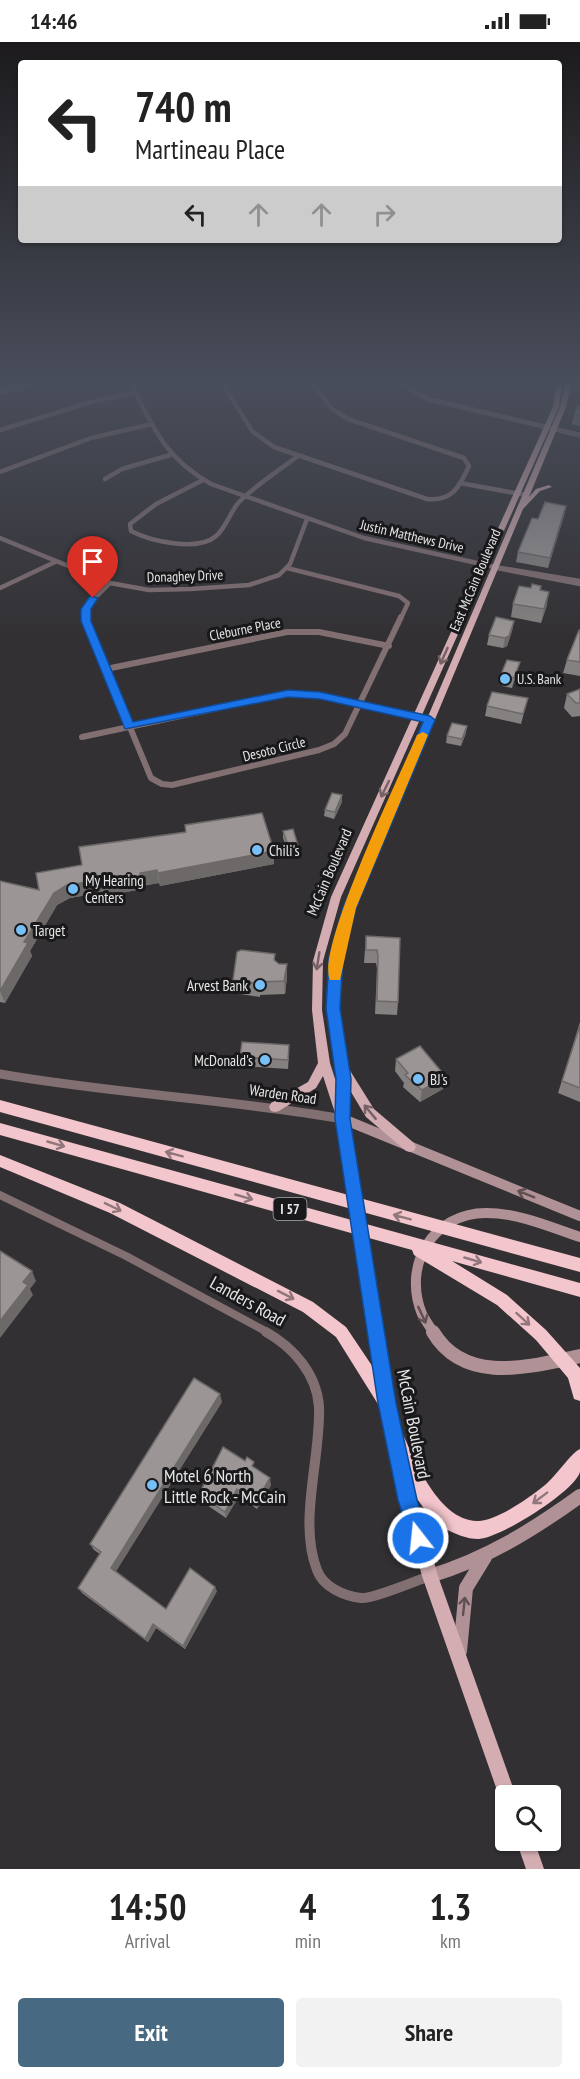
<!DOCTYPE html>
<html lang="en">
<head>
<meta charset="utf-8">
<style>
	:root { --surface:#fff; --page:#f2f2f2; --text:#222; --muted:#767676; --accent:#486982 }
	body { margin:0; font-family:"PT Sans Narrow",sans-serif; background:var(--page); color:var(--text); height:100vh; display:flex; flex-direction:column; font-size:22px; white-space:nowrap }
	* { box-sizing:border-box; margin:0 }
	p { font-size:20px; color:var(--muted) }
	.icon { flex:none; width:33px; height:33px; fill:none; stroke:currentColor; stroke-width:2; stroke-linecap:round; stroke-linejoin:round }
	.map { position:relative; height:1827px; overflow:hidden }
	.drawer { display:flex; flex-direction:column; background:var(--surface); flex:1 }
	.drawer>* { flex:none }
	.banner { position:absolute; left:18px; top:18px; width:544px; height:183px; border-radius:6px; box-shadow:0 2px 4px #0004; background:#fff; color:var(--text); overflow:hidden }
	.tools { position:absolute; left:495px; top:1743px; display:grid; gap:12px }
	.tools a { display:grid; place-items:center; width:66px; height:66px; border-radius:6px; background:var(--surface); box-shadow:0 2px 4px #0004; font-size:30px }
	.pin { position:absolute; display:grid; place-items:center; width:51px; height:51px; color:#fff; margin:-62px -26px; border-radius:50% 50% 50% 0; rotate:-45deg; box-shadow:0 0 6px #0007 }
	.pin .icon { rotate:45deg }
	.me { position:absolute; width:66px; margin:-33px; rotate:344deg; stroke-linejoin:round; filter:drop-shadow(0 0 4px #0008) }
	.turn { display:flex; align-items:center; gap:21px; height:126px; padding:0 18px; font-size:27px }
	.turn .icon { width:78px; height:78px; stroke-width:2.5 }
	.turn b { display:block; font-size:42px; line-height:51px }
	.lanes { display:flex; align-items:center; height:57px; padding:0 18px; background:#0003; justify-content:center; gap:30px; direction:ltr }
	.lanes .off { opacity:.35 }
	.eta { display:flex; justify-content:space-evenly; align-items:center; height:102px; text-align:center }
	.eta b { font-size:36px; font-weight:600; line-height:42px }
	.action { display:flex; gap:12px; margin-top:auto; padding:12px 18px }
	.action a { flex:1; height:69px; border-radius:6px; background:var(--accent); color:#fff; font-size:24px; font-weight:600; line-height:69px; text-align:center }
	.action a+a { background:var(--page); color:var(--text) }
	.status { display:flex; justify-content:space-between; align-items:center; height:42px; padding:0 30px; background:var(--surface); direction:ltr }
	.status svg { height:16px; fill:currentColor }
	.map>svg:first-child { display:block }
</style>
</head>
<body>
<div class="status"><b>14:46</b><svg viewBox="0 0 49 12"><path d="M0 12V9h3v3zM5 12V6h3v6zM10 12V3h3v9zM15 12V0h3v12zM26 1h20v11H26zM47 4h2v5h-2z"/></svg></div>
<div class="map">
<svg width="580" height="1827" viewBox="0 0 580 1827">
	<rect width="100%" height="100%" fill="#323033"/>
	<g fill="none" stroke-linecap="round" stroke-linejoin="round">
		<g stroke="#826f72" stroke-width="4.5">
			<path d="M131 342C153 386 166 417 211 442L364 496 495 525 580 539"/>
			<path d="M223 342 252 389 274 405 427 457C452 460 460 444 469 424L464 416 348 377 332 367 313 342"/>
			<path d="M0 388 91 360 136 350"/>
			<path d="M0 430 91 396 152 382"/>
			<path d="M105 437 122 427 170 413"/>
			<path d="M203 438 156 462 130 482 131 489C150 499 198 510 216 494 226 486 230 470 239 460 257 442 278 429 298 414"/>
			<path d="M460 441 526 453"/>
			<path d="M0 496 110 541 149 548 190 547 249 543 279 533 290 522 307 477"/>
			<path d="M287 526 399 554 408 561 401 576"/>
			<path d="M497 526 580 542"/>
			<path d="M0 546 55 520"/>
			<path d="M86 576 89 562 110 541"/>
		</g>
		<g stroke="#826f72" stroke-width="6">
			<path d="M87 575 86 579 151 736 162 742 172 743 319 708 334 702 345 692 401 575"/>
			<path d="M106 627 287 590H319L389 604"/>
			<path d="M82 695 288 651 320 653 430 677"/>
		</g>
		<path stroke="#826f72" stroke-width="8" d="M0 1153 126 1214 269 1291"/>
		<path stroke="#826f72" stroke-width="10" d="M266 1290C293 1305 317 1332 319 1365 321 1415 298 1480 317 1528 323 1545 344 1554 361 1556 373 1557 415 1539 430 1534"/>
		<g stroke="#826f72" stroke-width="5">
			<path d="M401 342 428 357 580 393"/>
			<path d="M0 350 31 342"/>
		</g>
		<path stroke="#826f72" stroke-width="9" d="M0 1032C114 1052 229 1057 343 1077"/>
		<g stroke="#b09296" stroke-width="10">
			<path d="M343 1077 580 1174"/>
			<path d="M434 1291C430 1285 425 1278 422 1272 402 1223 433 1171 486 1171 519 1171 550 1185 580 1195"/>
		</g>
		<g stroke="#b09296" stroke-width="14">
			<path d="M433 1290C465 1344 532 1324 580 1314"/>
			<path d="M430 1534C486 1517 533 1488 580 1454"/>
			<path d="M460 1609 466 1546 485 1515"/>
		</g>
		<g fill="#d3adb2" fill-rule="evenodd">
			<path d="M556 342H562L559 365 341 855 323 919 322 968 330 1021 336 1040 327 956 330 924 339 883 560 365 565 342H571L566 365 529 455 536 447 549 443 552 445 540 449 523 467 349 883 340 924 338 956 346 1025 349 1027 374 1067 414 1101 416 1105 414 1109 410 1110 406 1109 366 1075 348 1045 349 1068 347 1072 399 1391 397 1396 392 1398 387 1396 385 1391 337 1077 323 1034 316 1046 279 1069 275 1070 271 1069 269 1065 271 1061 308 1040 318 1021 312 968 313 919 331 855 553 365Z"/>
			<path d="M397 1405 402 1407 404 1412 438 1534 516 1754H506V1762L502 1760 499 1754 422 1534 390 1412 392 1407Z"/>
			<path d="M516 1798H534L544 1827H526Z"/>
		</g>
		<g fill="#f3c5cc" fill-rule="evenodd">
			<path d="M0 1058 580 1216V1230L0 1070Z"/>
			<path d="M0 1081 580 1241V1255L452 1219 507 1253 546 1288 580 1326V1359L574 1357 568 1336 536 1298 497 1263 414 1213 412 1208 0 1093Z"/>
			<path d="M0 1113 120 1161 313 1260 346 1285 393 1355 395 1361 393 1367 387 1369 381 1367 336 1295 303 1270 110 1171 0 1125Z"/>
			<path d="M391 1377 397 1379C412 1411 436 1478 477 1479 496 1480 530 1455 545 1443 556 1434 571 1411 580 1407 580 1413 580 1423 580 1430 574 1450 500 1496 479 1497 466 1497 455 1492 444 1486 416 1468 395 1415 383 1385L385 1379Z"/>
		</g>
	</g>
	<g fill="#858180">
		<path d="M580 364V384L572 382 574 373Z"/>
		<path d="M566 464 564 474 548 526 516 520 518 510 538 477Z"/>
		<path d="M540 548 547 563 541 581 511 575 513 562Z"/>
		<path d="M514 579 512 589 507 604 503 606 487 603 489 593Z"/>
		<path d="M580 588V634L563 631 567 618Z"/>
		<path d="M502 630H517L512 646 502 644 503 641 500 640Z"/>
		<path d="M580 647V674L572 675 564 666 567 652Z"/>
		<path d="M528 656 521 682 485 674 487 664Z"/>
		<path d="M466 691 461 704 446 701 447 694Z"/>
		<path d="M342 760 334 777 324 774 325 768Z"/>
		<path d="M185 783 274 822 160 844 159 841 142 844 143 847 98 855V851L70 856 57 863 30 909 32 914 5 961 0 960V839L39 848 82 823 186 790Z"/>
		<path d="M283 789 299 807V814L290 815 283 796Z"/>
		<path d="M366 894 400 896 398 960 397 973 375 972 377 927 376 921H364Z"/>
		<path d="M275 912V918L287 935 285 952 260 953V955L234 951 233 938Z"/>
		<path d="M580 980V1060L558 1051Z"/>
		<path d="M289 1012 288 1027 241 1024 240 1015Z"/>
		<path d="M396 1017 443 1047 420 1060 403 1045 404 1041 395 1029Z"/>
		<path d="M222 1360 116 1529 166 1567 217 1549 185 1607 156 1586 148 1600 82 1551 78 1546 100 1512 94 1508 90 1502Z"/>
		<path d="M255 1426 271 1443 257 1467 239 1454 226 1476 201 1459 199 1452Z"/>
	</g>
	<g fill="#6c6968">
		<path d="M566 464 564 474 548 526 550 516Z"/>
		<path d="M549 550 547 563 541 581 544 567Z"/>
		<path d="M514 579 512 589 507 604 503 606 505 596Z"/>
		<path d="M520 620 517 630 512 646 514 636Z"/>
		<path d="M467 684 466 691 461 704 462 697Z"/>
		<path d="M342 753V760L334 777 335 770Z"/>
		<path d="M299 807V814L290 815V809Z"/>
		<path d="M274 809V822L160 844 158 831Z"/>
		<path d="M157 828 159 841 142 844 143 847 98 855V851L70 856 57 863 30 909 32 914 5 961 0 949 24 900 54 851 67 843Z"/>
		<path d="M287 922V935L285 952 284 939Z"/>
		<path d="M446 1035 443 1047 420 1060 422 1048Z"/>
		<path d="M32 1229 36 1239 30 1247 33 1253 0 1296V1279L23 1240Z"/>
		<path d="M220 1352 222 1360 115 1531 111 1526Z"/>
		<path d="M270 1436 271 1443 257 1467 256 1460Z"/>
		<path d="M237 1447 239 1454 226 1476 225 1470Z"/>
		<path d="M215 1545 217 1549 185 1607 183 1604Z"/>
		<path d="M153 1582 156 1586 148 1600 145 1597Z"/>
	</g>
	<g fill="#9b9695" stroke="#6c6968" stroke-width="1.5">
		<path d="M578 363 580 364V374L574 373Z"/>
		<path d="M545 460 566 464 550 516 518 510 532 476 538 477Z"/>
		<path d="M532 542 541 544 540 548 549 550 544 567 513 562 519 544 531 546Z"/>
		<path d="M496 575 514 579 509 594 505 596 489 593Z"/>
		<path d="M579 588H580V620L567 618Z"/>
		<path d="M507 618 520 620 514 636 504 634 505 631 502 630Z"/>
		<path d="M580 647V661H576L567 652Z"/>
		<path d="M492 650 528 656 523 672 487 664Z"/>
		<path d="M452 681 467 684 462 697 447 694Z"/>
		<path d="M332 751 342 753 335 770 325 768Z"/>
		<path d="M262 771 274 809 158 831 157 828 140 831 141 834 96 842 95 839 67 843 54 851 24 900 28 901 0 949V839L39 848 36 831 82 823 79 805 186 790 185 783Z"/>
		<path d="M293 787 299 807 290 809 283 789Z"/>
		<path d="M366 894 400 896 398 960 377 959 378 914 377 908H366Z"/>
		<path d="M241 908 275 912 274 918 279 922H287L284 939 260 940V942L233 938 237 910Z"/>
		<path d="M580 983V1046L562 1039Z"/>
		<path d="M242 1000 289 1003 288 1018 240 1015Z"/>
		<path d="M420 1004 446 1035 422 1048 405 1033 408 1031 396 1017Z"/>
		<path d="M0 1209 32 1229 23 1240 28 1243 0 1279Z"/>
		<path d="M194 1336 220 1352 111 1526 166 1567 190 1526 215 1545 183 1604 153 1582 145 1597 78 1546 101 1510 90 1502Z"/>
		<path d="M223 1405 245 1419 247 1415 254 1420 252 1424 270 1436 256 1460 237 1447 225 1470 199 1452Z"/>
	</g>
	<defs><path id="oneway-shaft" d="M-6 0H5M1.5-3L5.5 0L1.5 3" fill="none" stroke-width="1.6" stroke-linecap="round" stroke-linejoin="round" transform="scale(1.5)"/></defs>
	<g stroke="#766266">
		<use href="#oneway-shaft" transform="translate(444 614) rotate(114)"/>
		<use href="#oneway-shaft" transform="translate(385 747) rotate(116)"/>
		<use href="#oneway-shaft" transform="translate(318 919) rotate(99)"/>
		<use href="#oneway-shaft" transform="translate(370 1070) rotate(-130)"/>
	</g>
	<g stroke="#91777c">
		<use href="#oneway-shaft" transform="translate(56 1102) rotate(16)"/>
		<use href="#oneway-shaft" transform="translate(174 1112) rotate(-165)"/>
		<use href="#oneway-shaft" transform="translate(244 1155) rotate(16)"/>
		<use href="#oneway-shaft" transform="translate(113 1165) rotate(26)"/>
		<use href="#oneway-shaft" transform="translate(402 1175) rotate(-165)"/>
		<use href="#oneway-shaft" transform="translate(473 1218) rotate(16)"/>
		<use href="#oneway-shaft" transform="translate(286 1253) rotate(27)"/>
		<use href="#oneway-shaft" transform="translate(523 1277) rotate(42)"/>
		<use href="#oneway-shaft" transform="translate(540 1456) rotate(143)"/>
	</g>
	<g stroke="#5d4f52">
		<use href="#oneway-shaft" transform="translate(526 1152) rotate(-158)"/>
		<use href="#oneway-shaft" transform="translate(422 1273) rotate(65)"/>
		<use href="#oneway-shaft" transform="translate(464 1564) rotate(-84)"/>
	</g>
	<linearGradient id="sky" x2="0" y2="1"><stop stop-color="#1c1a1c"/><stop offset="0.57" stop-color="#494e5b"/><stop offset="1" stop-color="#494e5b" stop-opacity="0"/></linearGradient>
	<rect width="580" height="597" fill="url(#sky)"/>
	<path fill="#1a73e8" stroke="#114b97" stroke-width="1.5" d="M90 554 98 556 91 567V579L133 680 288 648 320 650 430 674 435 678 356 866 343 916 340 966 351 1037 350 1077 396 1361 417 1458 428 1496 425 1503 418 1506 412 1503 398 1458 378 1361 335 1077 336 1037 326 966 329 916 343 866 423 680 320 657 288 655 125 687 81 579V567Z"/>
	<path fill="#f59e0b" d="M423 690 428 693 356 866 340 938H330C315 908 401 731 417 693Z"/>
	<g fill="#77bff7" stroke="#19181a" stroke-width="2">
		<circle cx="505" cy="637" r="6"/>
		<circle cx="257" cy="808" r="6"/>
		<circle cx="73" cy="847" r="6"/>
		<circle cx="21" cy="888" r="6"/>
		<circle cx="260" cy="943" r="6"/>
		<circle cx="265" cy="1018" r="6"/>
		<circle cx="418" cy="1037" r="6"/>
		<circle cx="152" cy="1443" r="6"/>
	</g>
	<g text-anchor="middle" dominant-baseline="central" stroke-width="6" stroke-linejoin="round" paint-order="stroke">
		<g font-size="14" fill="#e7e6e7" stroke="#19181a">
			<text transform="translate(412 494) rotate(13)">Justin Matthews Drive</text>
			<text transform="translate(185 534) rotate(-2)">Donaghey Drive</text>
			<text transform="translate(475 538) rotate(-67)">East McCain Boulevard</text>
			<text transform="translate(245 587) rotate(-11)">Cleburne Place</text>
			<text transform="translate(274 707) rotate(-14)">Desoto Circle</text>
		</g>
		<g font-size="14" fill="#e7e6e7" stroke="#19181a" text-anchor="start">
			<text x="517" y="637">U.S. Bank</text>
		</g>
		<rect fill="#19181a" stroke="#a9a8aa" stroke-width="1.5" x="273.5" y="1156" width="33" height="22" rx="4.5"/>
		<g font-size="14" font-weight="bold" fill="#e7e6e7">
			<text x="290" y="1167">I 57</text>
		</g>
		<g font-size="15" fill="#e7e6e7" stroke="#19181a" text-anchor="start">
			<text x="269" y="808">Chili's</text>
			<text x="85" y="838">My Hearing<tspan x="85" dy="17">Centers</tspan></text>
			<text x="33" y="888">Target</text>
			<text x="248" y="943" text-anchor="end">Arvest Bank</text>
			<text x="253" y="1018" text-anchor="end">McDonald's</text>
			<text x="430" y="1037">BJ's</text>
		</g>
		<g font-size="15" fill="#e7e6e7" stroke="#19181a">
			<text transform="translate(329 830) rotate(-67)">McCain Boulevard</text>
			<text transform="translate(283 1052) rotate(8)">Warden Road</text>
		</g>
		<g font-size="18" fill="#e7e6e7" stroke="#19181a">
			<text transform="translate(248 1259) rotate(29)">Landers Road</text>
			<text transform="translate(414 1382) rotate(79)">McCain Boulevard</text>
		</g>
		<g font-size="18" fill="#e7e6e7" stroke="#19181a" text-anchor="start">
			<text x="164" y="1433">Motel 6 North<tspan x="164" dy="21">Little Rock - McCain</tspan></text>
		</g>
	</g>
</svg>
<div class="tools">
<a><svg class="icon" aria-label="search" viewBox="0 0 24 24"><circle cx="10" cy="10" r="6"/><path d="M15 15l6 6"/></svg></a>
</div>
<div class="pin" style="left:93px;top:556px;background:#d93025"><svg class="icon" aria-label="arrive" viewBox="0 0 24 24"><path d="M6 21V4h12l-3 4 3 4H6"/></svg></div>
<svg class="me" style="left:418px;top:1496px" viewBox="-20 -20 40 40"><circle r="17" fill="#1a73e8" stroke="#fff" stroke-width="3"/><path d="M0-11L8 9 0 5-8 9z" fill="#fff"/></svg>
<div class="banner">
<div class="turn"><svg class="icon" aria-label="left" viewBox="0 0 24 24"><path d="M17 20v-9H6M10 6l-5 5 5 5"/></svg><div><b>740 m</b>Martineau Place</div></div>
<div class="lanes"><svg class="icon" aria-label="left" viewBox="0 0 24 24"><path d="M17 20v-9H6M10 6l-5 5 5 5"/></svg><svg class="icon off" aria-label="ahead" viewBox="0 0 24 24"><path d="M12 20V5M6 11l6-6 6 6"/></svg><svg class="icon off" aria-label="ahead" viewBox="0 0 24 24"><path d="M12 20V5M6 11l6-6 6 6"/></svg><svg class="icon off" aria-label="right" viewBox="0 0 24 24"><path d="M7 20v-9h11M14 6l5 5-5 5"/></svg></div>
</div>
</div>
<section class="drawer">
<div class="eta">
<div><b>14:50</b><p>Arrival</p></div>
<div><b>4</b><p>min</p></div>
<div><b>1.3</b><p>km</p></div>
</div>
<div class="action"><a>Exit</a><a>Share</a></div>
</section>
</body>
</html>
